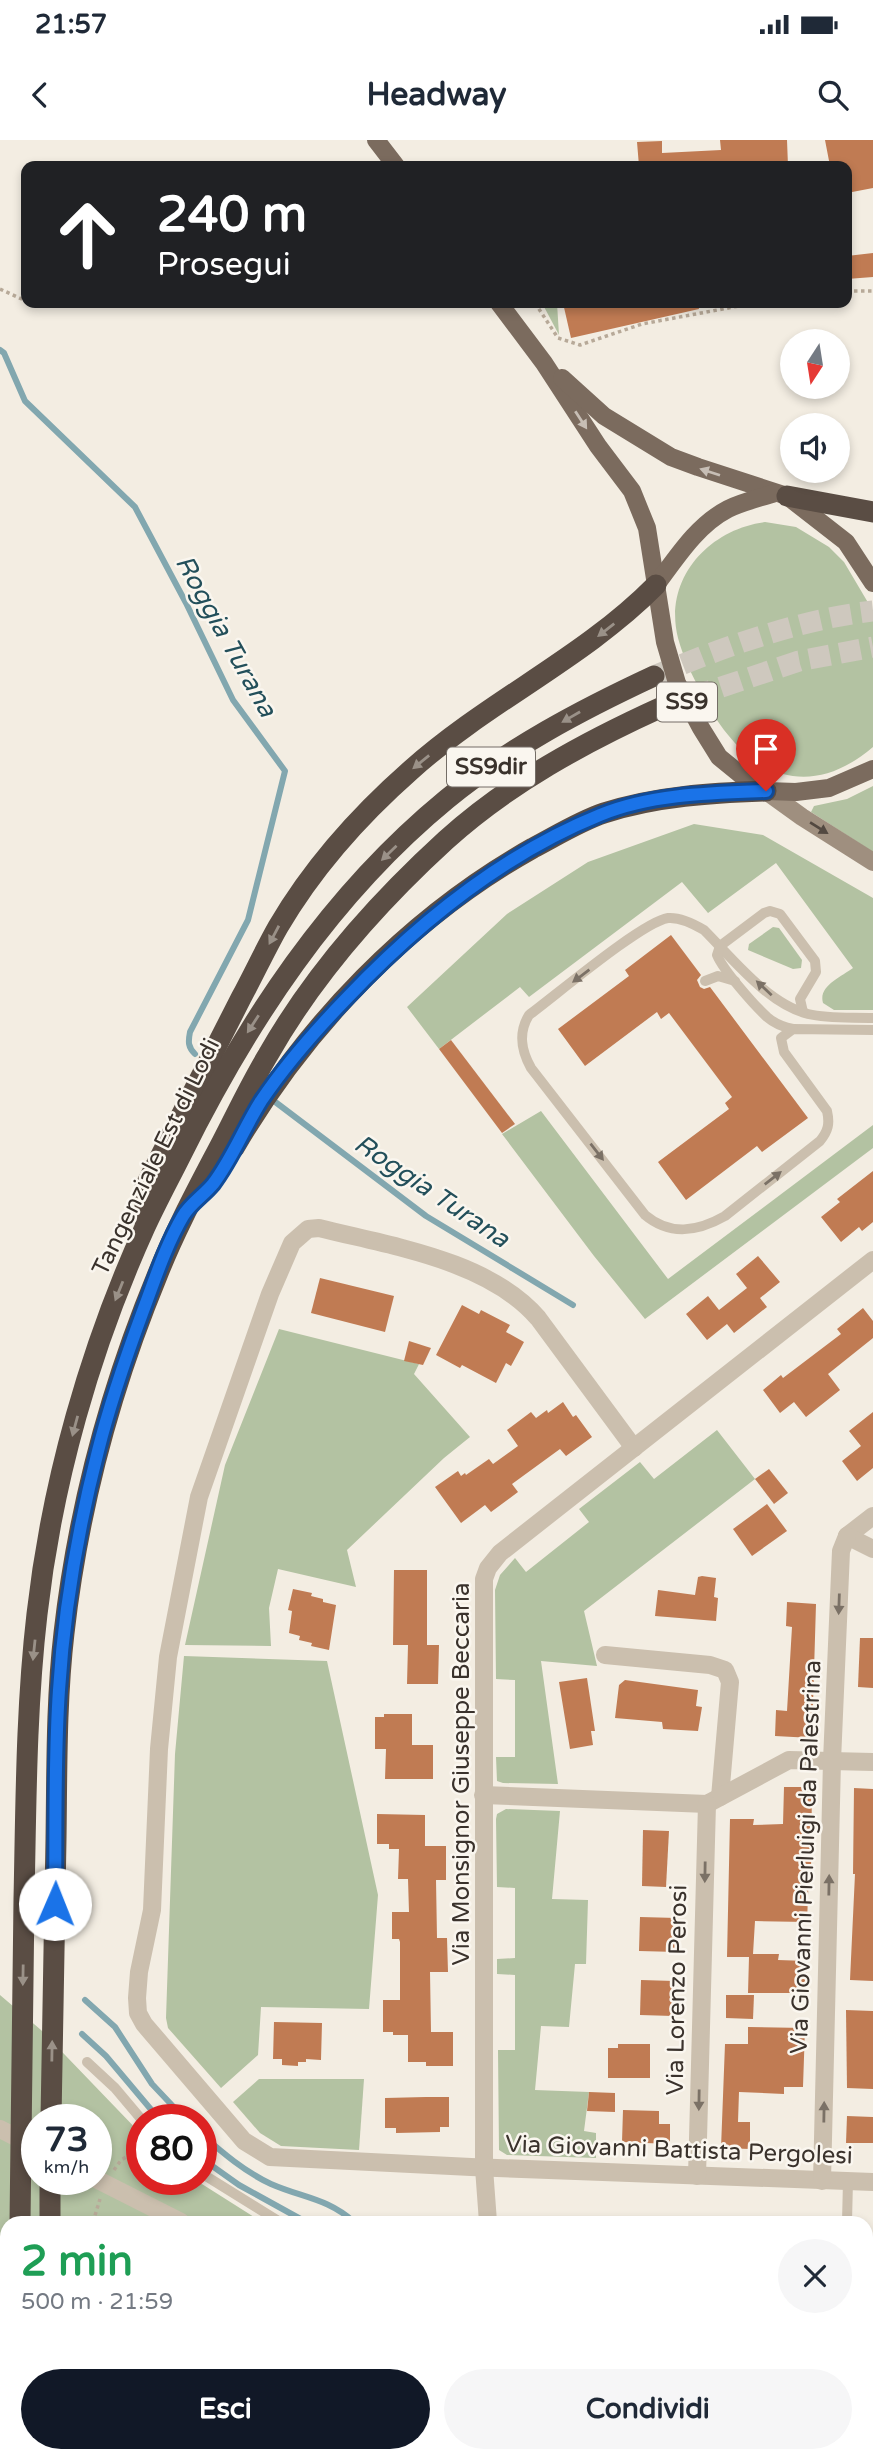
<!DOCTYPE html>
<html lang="it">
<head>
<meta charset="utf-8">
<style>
	:root { --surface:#fff; --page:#f6f6f7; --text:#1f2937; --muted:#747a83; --accent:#111827 }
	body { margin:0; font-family:"Varela Round",sans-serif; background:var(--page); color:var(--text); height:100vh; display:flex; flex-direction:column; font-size:26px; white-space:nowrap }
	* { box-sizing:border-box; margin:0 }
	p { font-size:23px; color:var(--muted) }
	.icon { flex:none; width:38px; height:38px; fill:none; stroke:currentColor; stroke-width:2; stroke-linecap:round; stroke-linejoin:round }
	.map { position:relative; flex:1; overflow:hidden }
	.details { position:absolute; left:0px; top:2076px; width:873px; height:247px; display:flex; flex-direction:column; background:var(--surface); border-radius:21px 21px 0 0; box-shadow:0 4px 10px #0003 }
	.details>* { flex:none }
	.guide { position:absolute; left:21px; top:21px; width:831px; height:147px; border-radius:14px; box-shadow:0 4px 10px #0003; background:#202124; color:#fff; overflow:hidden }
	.needle { width:46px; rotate:192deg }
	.fabs { position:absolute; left:780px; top:189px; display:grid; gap:14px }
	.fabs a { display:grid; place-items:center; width:70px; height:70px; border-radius:50%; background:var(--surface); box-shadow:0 4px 10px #0003; font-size:35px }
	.speed { position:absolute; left:21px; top:1964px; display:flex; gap:14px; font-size:35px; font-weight:700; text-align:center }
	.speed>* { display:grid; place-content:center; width:91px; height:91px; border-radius:50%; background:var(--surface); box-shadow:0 4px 10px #0003; line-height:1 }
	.speed small { font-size:18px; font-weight:400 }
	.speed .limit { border:10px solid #d22; background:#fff; color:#111 }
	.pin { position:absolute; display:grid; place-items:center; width:60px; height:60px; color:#fff; margin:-72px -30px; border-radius:50% 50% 50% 0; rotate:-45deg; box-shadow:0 0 7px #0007 }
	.pin .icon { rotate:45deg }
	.me { position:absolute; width:77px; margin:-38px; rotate:1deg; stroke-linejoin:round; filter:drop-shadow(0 0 5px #0008) }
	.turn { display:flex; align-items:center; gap:24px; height:147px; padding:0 21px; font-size:32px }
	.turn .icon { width:91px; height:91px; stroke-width:2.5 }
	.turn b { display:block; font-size:49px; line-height:60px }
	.round { display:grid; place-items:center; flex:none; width:74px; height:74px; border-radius:37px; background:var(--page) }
	.headline { display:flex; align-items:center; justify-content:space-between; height:119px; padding:0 21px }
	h1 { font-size:42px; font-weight:700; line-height:52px; color:#1e9e55 }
	.primary-button { display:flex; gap:14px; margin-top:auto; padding:14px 21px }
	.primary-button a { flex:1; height:80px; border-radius:42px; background:var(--accent); color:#fff; font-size:28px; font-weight:700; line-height:80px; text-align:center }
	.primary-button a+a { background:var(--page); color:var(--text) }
	.status { display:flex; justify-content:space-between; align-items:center; height:49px; padding:0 35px; background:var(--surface); direction:ltr }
	.status svg { height:19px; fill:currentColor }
	header { display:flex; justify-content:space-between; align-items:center; height:91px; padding:0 21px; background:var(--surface); font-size:32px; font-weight:700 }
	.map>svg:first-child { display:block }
</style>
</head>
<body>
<div class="status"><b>21:57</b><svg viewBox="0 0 49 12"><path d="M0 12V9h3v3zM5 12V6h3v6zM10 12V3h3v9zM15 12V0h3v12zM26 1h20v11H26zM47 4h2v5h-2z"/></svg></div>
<header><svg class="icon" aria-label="back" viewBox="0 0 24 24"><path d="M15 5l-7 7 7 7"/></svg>Headway<svg class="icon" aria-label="search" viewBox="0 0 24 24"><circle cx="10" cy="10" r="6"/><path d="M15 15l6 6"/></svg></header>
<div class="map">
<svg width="873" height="2321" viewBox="0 0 873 2321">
	<rect width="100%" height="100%" fill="#f3ede2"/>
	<g fill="#b3c2a2" fill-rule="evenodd">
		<path d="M542 163H557L559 195Z"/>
		<path d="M765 382 796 387 829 407 844 422 873 471V607C800 669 737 626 701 552 692 535 683 517 678 498 663 439 709 389 765 382Z"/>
		<path d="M873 646V712L811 672 814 666 847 659Z"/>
		<path d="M694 684 763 695 873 758V870H834L823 863C818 846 841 837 853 828L776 723 708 773 682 742 529 857 520 847 439 909 407 867 507 774 588 722Z"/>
		<path d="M773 787 779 788 802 820 801 828 793 829 748 810 749 804Z"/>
		<path d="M541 971 668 1139 873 985V1008L645 1179 594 1116 502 994Z"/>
		<path d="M279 1189 419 1224 414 1234 470 1297 444 1318 347 1410 356 1447 278 1429 269 1468 271 1506 185 1505 225 1325Z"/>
		<path d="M717 1290 755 1339 584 1471 597 1526 541 1521 558 1644 503 1643 497 1641 496 1617H515V1540L496 1539 495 1450 500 1435 515 1418 526 1432 589 1382 579 1369 640 1322 654 1339Z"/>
		<path d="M184 1516 327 1521 378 1755 369 1869 261 1867 258 1915 221 1948 168 1888 166 1878 175 1614Z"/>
		<path d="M506 1669 560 1671 552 1759 588 1760 586 1824H575L569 1887 541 1886 535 1950 589 1952 584 1991 596 1993V2018L507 2015 499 2010 498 1910H515V1835L497 1834V1819L515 1818V1748L497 1747 496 1679 497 1674Z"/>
		<path d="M0 1855 41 1890 142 1995V2039H194L262 2082H7V2315H534L536 2321H0ZM37 1979H96V2039H37Z"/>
		<path d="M259 1939H364L359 2010 281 2006 260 1993 233 1962Z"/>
		<rect x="648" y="2315" width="176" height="6"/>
	</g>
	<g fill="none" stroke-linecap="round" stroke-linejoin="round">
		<g stroke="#82a7af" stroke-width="6">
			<path d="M0 210 4 213 25 261 135 367 186 463 233 560 285 631 248 780 190 892C188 902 188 907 195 914"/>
			<path d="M274 961 426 1076 573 1165"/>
			<path d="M85 1860 115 1887 152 1944 185 1979"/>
			<path d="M82 1894 106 1916 159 1979"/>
			<path d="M201 1994C223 2013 245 2032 271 2044 303 2058 327 2058 354 2082"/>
			<path d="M201 2018 239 2045 306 2082"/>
		</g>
	</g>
	<g fill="#c07b53">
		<path d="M720 0H787L788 26H639L637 2 662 1V13L721 10Z"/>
		<path d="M825 0H873V48L847 53V26H830Z"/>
		<path d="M873 113V137L847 139V116Z"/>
		<path d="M563 163H698L699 169 571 198Z"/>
		<path d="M671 795 701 835 697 840 700 847 704 849 710 847 808 978 762 1012 757 1006 686 1060 658 1022 729 969 725 963 732 957 669 873 661 879 657 872 585 926 558 889 629 836 625 830Z"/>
		<path d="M451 900 515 984 502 993 439 909Z"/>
		<path d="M873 1031V1082L862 1091 859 1087 841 1102 821 1077 840 1062 837 1059Z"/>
		<path d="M758 1116 780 1142 760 1158 767 1167 734 1193 727 1184 707 1200 686 1174 708 1156 719 1170 747 1148 736 1134Z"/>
		<path d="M320 1138 394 1156 385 1192 311 1173Z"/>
		<path d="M462 1165 479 1174 481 1170 510 1185 506 1192 524 1202 511 1226 506 1223 496 1243 462 1225 460 1228 436 1215Z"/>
		<path d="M863 1168 873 1181V1198L828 1234 840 1250 806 1277 794 1262 780 1273 763 1250 781 1235 783 1238 841 1194 837 1189Z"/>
		<path d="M409 1201 431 1208 423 1225 404 1221Z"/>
		<path d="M563 1262 573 1277 576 1275 592 1297 566 1316 560 1309 512 1344 518 1352 491 1372 485 1365 461 1383 435 1347 458 1331 461 1336 465 1333 466 1335 489 1319 493 1324 518 1306 507 1290 531 1272 536 1278 547 1270 548 1273Z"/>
		<path d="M873 1272V1328L857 1341 842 1321 861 1306 849 1291Z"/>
		<path d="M769 1329 788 1353 774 1364 755 1339Z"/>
		<path d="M767 1364 787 1391 752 1416 733 1389Z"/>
		<path d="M394 1430H427V1505H439L438 1544H407L408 1505H393Z"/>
		<path d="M702 1436 716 1438 714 1457 718 1458 716 1481 655 1476 658 1450 695 1455 698 1437Z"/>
		<path d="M293 1449 312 1453 311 1456 323 1459V1462L336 1465 329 1510 311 1506 312 1503 299 1500 300 1496 289 1493 292 1471 288 1470Z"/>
		<path d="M787 1462 816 1464 812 1598 775 1596 776 1570 787 1571 792 1487 786 1486Z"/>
		<path d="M860 1498H873V1548L858 1547Z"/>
		<path d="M587 1538 595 1591H591L593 1605 570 1609 559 1542Z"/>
		<path d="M625 1540 698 1550 696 1566 702 1567 698 1591 663 1589 662 1582 615 1578 619 1545Z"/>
		<path d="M384 1574H412V1605H433V1639H385L386 1609H375V1577H384Z"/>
		<path d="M784 1647H812L811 1731H809L807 1782 755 1781 753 1814H779L778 1820 807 1821 806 1853H748L749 1817H727L730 1679H754L753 1685 783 1684Z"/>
		<path d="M854 1648 873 1649V1841L850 1840 855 1734H853Z"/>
		<path d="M377 1674 425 1675V1706H446V1740H436L437 1798H447L448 1832H430L431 1892H453V1926H426V1922H408V1895H393V1892H383V1860H400V1802L399 1799H392V1772H409L408 1739H398L399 1709H389V1704H377Z"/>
		<path d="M643 1690 669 1691 666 1747 642 1746Z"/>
		<path d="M640 1777 677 1778V1812L639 1811Z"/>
		<path d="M641 1840 674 1841 673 1876 640 1875Z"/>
		<path d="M726 1855H754L753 1879 726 1878Z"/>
		<path d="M846 1870 873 1871V1949L847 1948Z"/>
		<path d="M274 1882 322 1883 321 1920 306 1919V1922H298V1926L282 1925V1919H273Z"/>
		<path d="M748 1887 805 1888 803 1947H784V1954L739 1952 738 1982H750V2009L721 2008 725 1904H748Z"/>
		<path d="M618 1904H650V1938H608V1908H618Z"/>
		<path d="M589 1952 615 1953V1972L587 1971Z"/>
		<path d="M426 1957H449V1987H440V1992L396 1993V1988H385V1958Z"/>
		<path d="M623 1970 659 1971V1984H670V2004L622 2002Z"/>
		<path d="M847 1976 873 1977V2003H846Z"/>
	</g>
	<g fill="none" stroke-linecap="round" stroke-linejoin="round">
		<g stroke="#cec8be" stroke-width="21" stroke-dasharray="21 10" stroke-linecap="butt">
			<path d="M654 536C720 508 801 479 873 471"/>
			<path d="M662 567 799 521 873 507"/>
		</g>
		<g stroke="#b7a998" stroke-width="3.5" stroke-dasharray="3.5 3.5" stroke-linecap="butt">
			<path d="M0 149 26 161"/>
			<path d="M847 151H873"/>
			<path d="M535 163 558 198 580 205 642 184 755 163"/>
			<path d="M114 2030 121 2020 142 2008"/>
			<path d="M93 2082 100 2059"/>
		</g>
		<g stroke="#cbbfae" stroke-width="10">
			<path d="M705 841 718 836 735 841"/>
			<path d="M873 878C852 877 829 879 808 874 768 864 733 819 704 790 694 784 681 777 668 778 642 782 555 856 529 875 518 893 521 910 531 928L645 1075C670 1096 697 1092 725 1076L820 1001C828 991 830 984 827 971L784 912 781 898 793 889 873 890"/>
			<path d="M793 889C783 887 775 884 767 877 754 865 723 830 717 815L720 806 764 773 770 771 780 774 815 821 816 832 800 859 803 872"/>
			<path d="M87 1922 115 1948 142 1980"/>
			<path d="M201 2033 280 2082"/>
			<path d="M847 2082 848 2041"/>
			<path d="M0 2187 7 2164"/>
			<path d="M105 2315 182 2318V2321"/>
			<path d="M182 2318 212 2319"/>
			<path d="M87 2321 94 2315"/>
			<path d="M841 2321V2315"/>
		</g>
		<g stroke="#cbbfae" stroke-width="18">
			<path d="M634 1308 538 1178C488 1120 390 1106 319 1088L308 1089 292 1103 270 1154 199 1357 168 1517 159 1609 152 1770 139 1832 137 1858 138 1873 144 1884 244 2001 270 2017 471 2027 873 2042"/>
			<path d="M847 1396 873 1376"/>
			<path d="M847 1396 873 1409"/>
			<path d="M605 1515 710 1525 725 1530 730 1542 720 1657"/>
			<path d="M483 1655 707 1664 789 1620 873 1622"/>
			<path d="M0 1989 37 2008"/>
			<path d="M697 2036 707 1664"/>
			<path d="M96 2039 181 2082"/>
			<path d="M822 2041 832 1621 841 1411 847 1396"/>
			<path d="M488 2082 484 2028V1439L488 1428 500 1413 873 1120"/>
			<path d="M535 2315 538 2321"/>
		</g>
		<path stroke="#9f8f7f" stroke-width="18" d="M766 651 802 677 873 722"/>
		<g stroke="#7b6b5e" stroke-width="18">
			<path d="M376 0 396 26"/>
			<path d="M499 163 544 223 598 306 632 351 647 388 665 502 677 543 701 588 719 617 746 639 766 651 796 652 829 648 873 629"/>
			<path d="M562 238 604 276 671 317 698 327 787 356 846 402 873 443"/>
			<path d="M656 445C677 417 697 385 728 369 742 362 760 358 775 353"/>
		</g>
		<g stroke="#5a4d44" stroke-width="21">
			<path d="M787 356 873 372"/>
			<path d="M234 1008C305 886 410 777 533 708 556 696 580 681 604 673 657 656 712 653 766 651"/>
			<path d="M145 1082V1047C177 984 209 920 241 858 254 834 265 810 278 787 312 729 361 674 411 630 488 561 584 518 656 445"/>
			<path d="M51 1979C53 1886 54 1792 56 1699 57 1631 56 1562 64 1493 78 1370 110 1250 157 1136 175 1090 199 1046 222 1002 237 973 251 943 268 915 314 834 377 763 446 700 509 643 585 602 662 567"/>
			<path d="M20 2082C21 1975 23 1868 24 1760 26 1664 26 1569 37 1474 52 1342 90 1208 145 1087 156 1063 169 1039 181 1015 247 882 330 755 447 659 509 608 581 570 654 536"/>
			<path d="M50 2082V2039"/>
			<path d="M17 2321V2315"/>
			<path d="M46 2321V2315"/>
		</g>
	</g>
	<defs><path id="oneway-solid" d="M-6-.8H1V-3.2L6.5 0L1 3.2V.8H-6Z" transform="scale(1.75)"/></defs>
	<g fill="#c7beb5">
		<use href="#oneway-solid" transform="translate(581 280) rotate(57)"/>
		<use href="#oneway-solid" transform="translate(710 332) rotate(-162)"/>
	</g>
	<g fill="#9a9188">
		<use href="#oneway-solid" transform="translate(606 490) rotate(142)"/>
		<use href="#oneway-solid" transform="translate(571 577) rotate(150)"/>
		<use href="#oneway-solid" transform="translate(421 622) rotate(141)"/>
		<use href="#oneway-solid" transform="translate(389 713) rotate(136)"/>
		<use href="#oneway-solid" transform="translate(274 795) rotate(118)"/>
		<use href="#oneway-solid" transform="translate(253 884) rotate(123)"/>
		<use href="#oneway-solid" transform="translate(119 1151) rotate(112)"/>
		<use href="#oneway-solid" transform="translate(75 1286) rotate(105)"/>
		<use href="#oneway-solid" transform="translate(34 1510) rotate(96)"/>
		<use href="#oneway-solid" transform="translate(23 1835) rotate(91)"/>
		<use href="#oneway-solid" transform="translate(52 1911) rotate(-89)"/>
	</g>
	<use fill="#534941" href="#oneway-solid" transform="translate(819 688) rotate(32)"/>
	<g fill="#7b7166">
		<use href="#oneway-solid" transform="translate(581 836) rotate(143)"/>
		<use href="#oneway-solid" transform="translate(764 848) rotate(-137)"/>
		<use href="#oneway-solid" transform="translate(597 1012) rotate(52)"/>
		<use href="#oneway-solid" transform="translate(773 1038) rotate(-38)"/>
		<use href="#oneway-solid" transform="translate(839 1464) rotate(92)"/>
		<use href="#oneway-solid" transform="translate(705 1732) rotate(91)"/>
		<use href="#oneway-solid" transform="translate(829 1745) rotate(-89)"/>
		<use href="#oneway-solid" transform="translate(699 1960) rotate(91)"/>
		<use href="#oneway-solid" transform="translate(824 1972) rotate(-89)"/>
	</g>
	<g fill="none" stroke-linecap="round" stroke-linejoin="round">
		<g stroke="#114b97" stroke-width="18">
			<path id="route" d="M55 1764C56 1693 54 1621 59 1550 64 1470 78 1389 98 1311 110 1263 126 1217 143 1171 155 1139 166 1105 183 1076 190 1064 204 1055 213 1044 232 1019 244 988 261 961 286 924 315 891 346 859 418 783 501 715 600 675 651 654 711 653 766 651"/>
		</g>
		<use href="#route" stroke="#1a73e8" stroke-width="12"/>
	</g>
	<g text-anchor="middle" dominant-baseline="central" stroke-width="5" stroke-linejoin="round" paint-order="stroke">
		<g fill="#faf6ef" stroke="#746d66" stroke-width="2">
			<rect x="657" y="542.5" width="60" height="39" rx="5"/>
			<rect x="447" y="607.5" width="88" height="39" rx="5"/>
		</g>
		<g font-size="23" font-weight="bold" fill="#3a322c">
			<text x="687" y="562">SS9</text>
			<text x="491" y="627">SS9dir</text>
		</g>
		<g font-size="24" fill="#3a322c" stroke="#faf6ef">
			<text transform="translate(156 1017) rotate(-64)">Tangenziale Est di Lodi</text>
			<text transform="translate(461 1634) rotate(-90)">Via Monsignor Giuseppe Beccaria</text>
			<text transform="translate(806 1717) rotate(-88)">Via Giovanni Pierluigi da Palestrina</text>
			<text transform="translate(677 1850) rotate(-89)">Via Lorenzo Perosi</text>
			<text transform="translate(679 2010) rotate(2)">Via Giovanni Battista Pergolesi</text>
		</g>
		<g font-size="26" font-style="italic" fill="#234f5a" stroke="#faf6ef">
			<text transform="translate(226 496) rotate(61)">Roggia Turana</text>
			<text transform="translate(432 1051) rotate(34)">Roggia Turana</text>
		</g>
	</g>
</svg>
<div class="fabs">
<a><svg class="needle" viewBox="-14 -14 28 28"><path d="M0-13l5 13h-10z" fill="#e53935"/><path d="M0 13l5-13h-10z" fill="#747a83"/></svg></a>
<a><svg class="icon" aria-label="sound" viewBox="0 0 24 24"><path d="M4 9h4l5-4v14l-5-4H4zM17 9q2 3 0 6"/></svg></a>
</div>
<div class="speed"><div>73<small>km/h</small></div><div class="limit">80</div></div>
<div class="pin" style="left:766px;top:651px;background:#d93025"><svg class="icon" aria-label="arrive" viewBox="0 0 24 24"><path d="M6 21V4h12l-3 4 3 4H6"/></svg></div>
<svg class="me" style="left:55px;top:1764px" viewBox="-20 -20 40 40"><circle r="19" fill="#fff"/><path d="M0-13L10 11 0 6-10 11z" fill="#1a73e8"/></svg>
<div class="guide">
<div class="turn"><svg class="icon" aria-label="ahead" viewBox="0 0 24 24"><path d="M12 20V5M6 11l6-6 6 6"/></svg><div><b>240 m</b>Prosegui</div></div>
</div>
<section class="details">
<div class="headline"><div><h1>2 min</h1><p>500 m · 21:59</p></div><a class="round"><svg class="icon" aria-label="close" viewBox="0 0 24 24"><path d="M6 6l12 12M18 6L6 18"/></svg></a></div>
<div class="primary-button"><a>Esci</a><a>Condividi</a></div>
</section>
</div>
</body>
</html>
